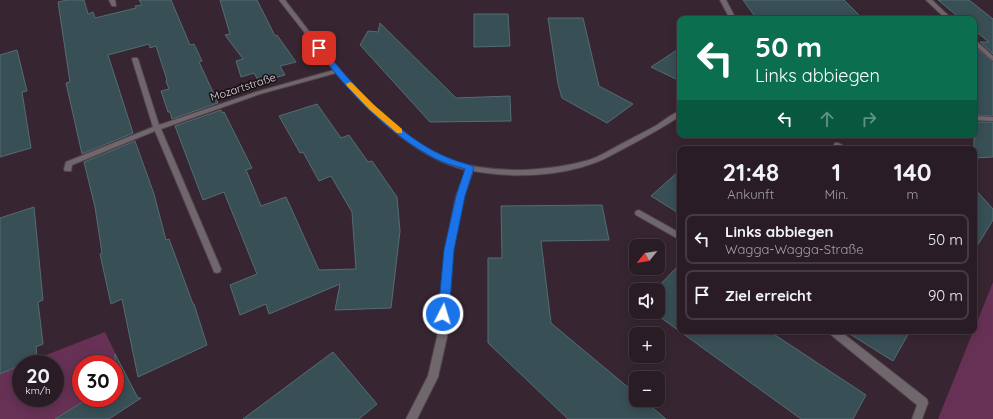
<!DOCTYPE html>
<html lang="de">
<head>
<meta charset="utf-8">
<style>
	:root { --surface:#291c25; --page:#352932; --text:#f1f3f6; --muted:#a5a1a7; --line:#453a42 }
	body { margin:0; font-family:Quicksand,sans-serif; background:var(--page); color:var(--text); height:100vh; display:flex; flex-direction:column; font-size:15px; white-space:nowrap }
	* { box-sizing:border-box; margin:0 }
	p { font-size:13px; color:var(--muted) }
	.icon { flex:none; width:22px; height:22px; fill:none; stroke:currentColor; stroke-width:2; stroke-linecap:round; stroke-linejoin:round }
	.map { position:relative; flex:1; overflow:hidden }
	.drawer { position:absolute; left:677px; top:146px; width:300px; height:188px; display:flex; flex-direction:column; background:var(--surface); border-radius:8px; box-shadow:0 2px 10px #0003,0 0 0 1px var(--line) }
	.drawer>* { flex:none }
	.guide { position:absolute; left:677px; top:16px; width:300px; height:122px; border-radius:8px; box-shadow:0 2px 10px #0003,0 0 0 1px var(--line); background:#0b6e4f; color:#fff; overflow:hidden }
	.needle { width:26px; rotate:240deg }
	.buttons { position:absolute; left:629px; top:239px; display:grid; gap:8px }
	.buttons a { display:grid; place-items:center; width:36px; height:36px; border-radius:8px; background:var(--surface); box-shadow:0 2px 10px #0003,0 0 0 1px var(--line); font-size:20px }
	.speed { position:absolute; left:12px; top:355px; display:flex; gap:8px; font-size:20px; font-weight:700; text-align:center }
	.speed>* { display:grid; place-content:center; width:52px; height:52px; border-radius:50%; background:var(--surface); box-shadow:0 2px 10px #0003,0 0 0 1px var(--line); line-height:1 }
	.speed small { font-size:10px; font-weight:400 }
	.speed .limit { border:6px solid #d22; background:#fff; color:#111 }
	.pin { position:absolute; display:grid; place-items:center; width:34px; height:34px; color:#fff; margin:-17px; border-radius:8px; box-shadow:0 2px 6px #0006 }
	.me { position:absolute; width:44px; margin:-22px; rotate:5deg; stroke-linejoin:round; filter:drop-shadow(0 0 3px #0008) }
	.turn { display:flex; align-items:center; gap:14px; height:84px; padding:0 12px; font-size:18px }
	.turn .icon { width:52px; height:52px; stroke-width:2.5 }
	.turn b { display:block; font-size:28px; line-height:34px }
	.lanes { display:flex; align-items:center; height:38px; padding:0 12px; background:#0003; justify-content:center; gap:20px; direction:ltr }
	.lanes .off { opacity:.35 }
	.eta { display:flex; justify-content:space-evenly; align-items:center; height:68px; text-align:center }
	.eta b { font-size:24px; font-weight:700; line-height:28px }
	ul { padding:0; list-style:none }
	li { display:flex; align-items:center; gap:12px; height:50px; margin:0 8px 6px; padding:0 4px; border:2px solid var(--line); border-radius:8px }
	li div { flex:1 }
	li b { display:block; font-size:15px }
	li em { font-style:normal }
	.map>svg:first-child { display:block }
</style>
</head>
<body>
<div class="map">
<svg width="993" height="419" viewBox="0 0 993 419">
	<rect width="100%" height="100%" fill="#372631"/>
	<g fill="#663155">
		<path d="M993 282V419H938Z"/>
		<path d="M105 332 126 375 115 382V364H81V398H89L55 419H0V374L21 365V398H55V364H23Z"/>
	</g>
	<g fill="#384f56" stroke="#546c73">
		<path d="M67 0H84L88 14 93 12 95 18 136 8 135 6 142 5 139 0H171L190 45 194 44 202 61 199 62 218 103 172 119 170 112H168L161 91 169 89 166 81 167 80 156 46 150 48 149 44 108 55 133 133 82 154 66 83 70 82 58 2Z"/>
		<path d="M220 0H257L275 36 277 35 296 62 280 66 285 75 259 82 254 73 241 77 236 61 243 59 225 35 230 34Z"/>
		<path d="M743 0H844L863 19H757Z"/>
		<path d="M938 0H969L993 19V54L980 42H989L974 30V19H961Z"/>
		<path d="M474 14H508L510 46 474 47Z"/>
		<path d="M548 18H583L599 86 633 104 607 123 562 98 558 84Z"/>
		<path d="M380 23 456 98 510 96 511 121 430 122 360 45 368 31 378 32Z"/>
		<path d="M974 46 993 62V116L974 115Z"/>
		<path d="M680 48V81L651 67Z"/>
		<path d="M17 50 27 91 22 92 31 148 0 157V55Z"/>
		<path d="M317 104 341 138 349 135 368 162 372 161 397 197 400 231 391 308 335 310 340 284 269 314 266 304 240 315 230 285 257 274 224 192 203 200 175 126 221 110 222 113 224 112 252 168 246 170 261 206 286 197 319 270 356 269 352 212 331 176 319 181 303 152 300 153 279 116Z"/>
		<path d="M974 122H993V157L974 158Z"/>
		<path d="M135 141 154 194 166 240 169 239 193 304H194L207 345 138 377 122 299 111 304 100 254 102 253 95 207 84 162Z"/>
		<path d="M680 170V214L651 196Z"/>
		<path d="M974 188 993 209V220L974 251Z"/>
		<path d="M602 205 609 240 541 241 551 323 636 394V400H643L666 419H568L488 343V258H502L501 206Z"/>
		<path d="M34 207 43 300 38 302 43 344 36 347 37 358 0 374V218Z"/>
		<path d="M680 264V331H769L866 395 853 419H801L653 312H658V290H655Z"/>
		<path d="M845 331H910L893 361Z"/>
		<path d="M333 352 377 404 359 419H243Z"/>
		<path d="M115 354 138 398H141L109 419H55L89 398H115Z"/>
	</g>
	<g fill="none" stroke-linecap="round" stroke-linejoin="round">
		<g stroke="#53424d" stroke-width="2">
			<g id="lane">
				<path d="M835 143H838L842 145 839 149H831Z"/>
				<path d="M639 210 680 233V240L636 215 635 213 636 211Z"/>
				<path d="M828 331H840L927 399 928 403 922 419H912L917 405 830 334Z"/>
			</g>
		</g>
		<g stroke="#53424d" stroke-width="2">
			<g id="street">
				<path d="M109 0H115L116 6H112Z"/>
				<path d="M279 0H285C329 57 386 138 457 162 478 169 502 170 523 170 546 169 568 166 589 160 598 157 606 152 614 148 628 140 643 133 657 125 664 120 672 114 680 111V116C661 129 642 139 621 150 613 154 605 159 597 162 558 177 513 178 473 171L464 196 453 250 447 337 438 377 417 419H406L428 376 437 337 445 250 456 196 466 170C415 158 369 112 336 73L260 94 161 129 221 269 220 272 217 273 214 272 213 269 155 131 72 165 71 171H65L64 169 66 162 153 127 132 59 133 58H137L138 59 159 125 256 92 334 70Z"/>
				<path d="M720 0H726L736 19H730Z"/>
				<path d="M926 0H932L952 19H946Z"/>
				<path d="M974 39 993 56V61L974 44Z"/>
				<path d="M974 116 993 117V121L974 120Z"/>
			</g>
		</g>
		<use href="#lane" fill="#70676d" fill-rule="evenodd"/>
		<use href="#street" fill="#70676d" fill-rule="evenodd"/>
	</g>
	<path fill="#1a73e8" stroke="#114b97" d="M317 47H322C351 84 400 137 444 156 453 160 463 163 473 166L474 168 465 196 454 250 449 314 447 317 443 318 440 317 438 314 444 250 456 196 465 169C456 166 445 164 436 159 390 136 346 90 316 48Z"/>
	<path fill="#f59e0b" d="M350 82 352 83 374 105 402 129V133H397L369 109 347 86 346 84Z"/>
	<g text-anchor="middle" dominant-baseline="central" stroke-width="3.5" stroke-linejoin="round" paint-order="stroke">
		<g font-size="11" fill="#e3d8df" stroke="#191216">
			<text transform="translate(243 87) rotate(-18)">Mozartstraße</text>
		</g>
	</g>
</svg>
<div class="buttons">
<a><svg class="needle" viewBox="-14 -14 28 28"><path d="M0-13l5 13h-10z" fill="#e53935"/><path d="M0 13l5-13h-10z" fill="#a5a1a7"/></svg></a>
<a><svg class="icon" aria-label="sound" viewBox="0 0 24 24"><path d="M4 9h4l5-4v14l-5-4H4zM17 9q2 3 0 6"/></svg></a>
<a>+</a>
<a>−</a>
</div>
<div class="speed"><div>20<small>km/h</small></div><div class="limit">30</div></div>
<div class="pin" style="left:319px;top:48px;background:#d93025"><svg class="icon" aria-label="arrive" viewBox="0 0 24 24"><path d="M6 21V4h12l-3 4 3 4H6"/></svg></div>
<svg class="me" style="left:443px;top:314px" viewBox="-20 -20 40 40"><circle r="17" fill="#1a73e8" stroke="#fff" stroke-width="3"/><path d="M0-11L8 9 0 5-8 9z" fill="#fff"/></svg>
<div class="guide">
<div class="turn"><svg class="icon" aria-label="left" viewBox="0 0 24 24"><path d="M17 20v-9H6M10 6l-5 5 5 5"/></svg><div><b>50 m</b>Links abbiegen</div></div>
<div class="lanes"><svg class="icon" aria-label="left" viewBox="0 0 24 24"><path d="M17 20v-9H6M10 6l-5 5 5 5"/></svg><svg class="icon off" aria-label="ahead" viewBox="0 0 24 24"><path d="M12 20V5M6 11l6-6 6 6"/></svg><svg class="icon off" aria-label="right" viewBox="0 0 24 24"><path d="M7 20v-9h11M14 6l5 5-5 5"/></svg></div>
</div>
<section class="drawer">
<div class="eta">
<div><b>21:48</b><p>Ankunft</p></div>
<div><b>1</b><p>Min.</p></div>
<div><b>140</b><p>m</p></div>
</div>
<ul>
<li><svg class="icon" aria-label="left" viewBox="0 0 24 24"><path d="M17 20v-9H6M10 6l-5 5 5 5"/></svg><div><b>Links abbiegen</b><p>Wagga-Wagga-Straße</p></div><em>50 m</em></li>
<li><svg class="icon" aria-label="arrive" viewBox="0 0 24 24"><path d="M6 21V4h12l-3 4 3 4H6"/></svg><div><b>Ziel erreicht</b></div><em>90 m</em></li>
</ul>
</section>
</div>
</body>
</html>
